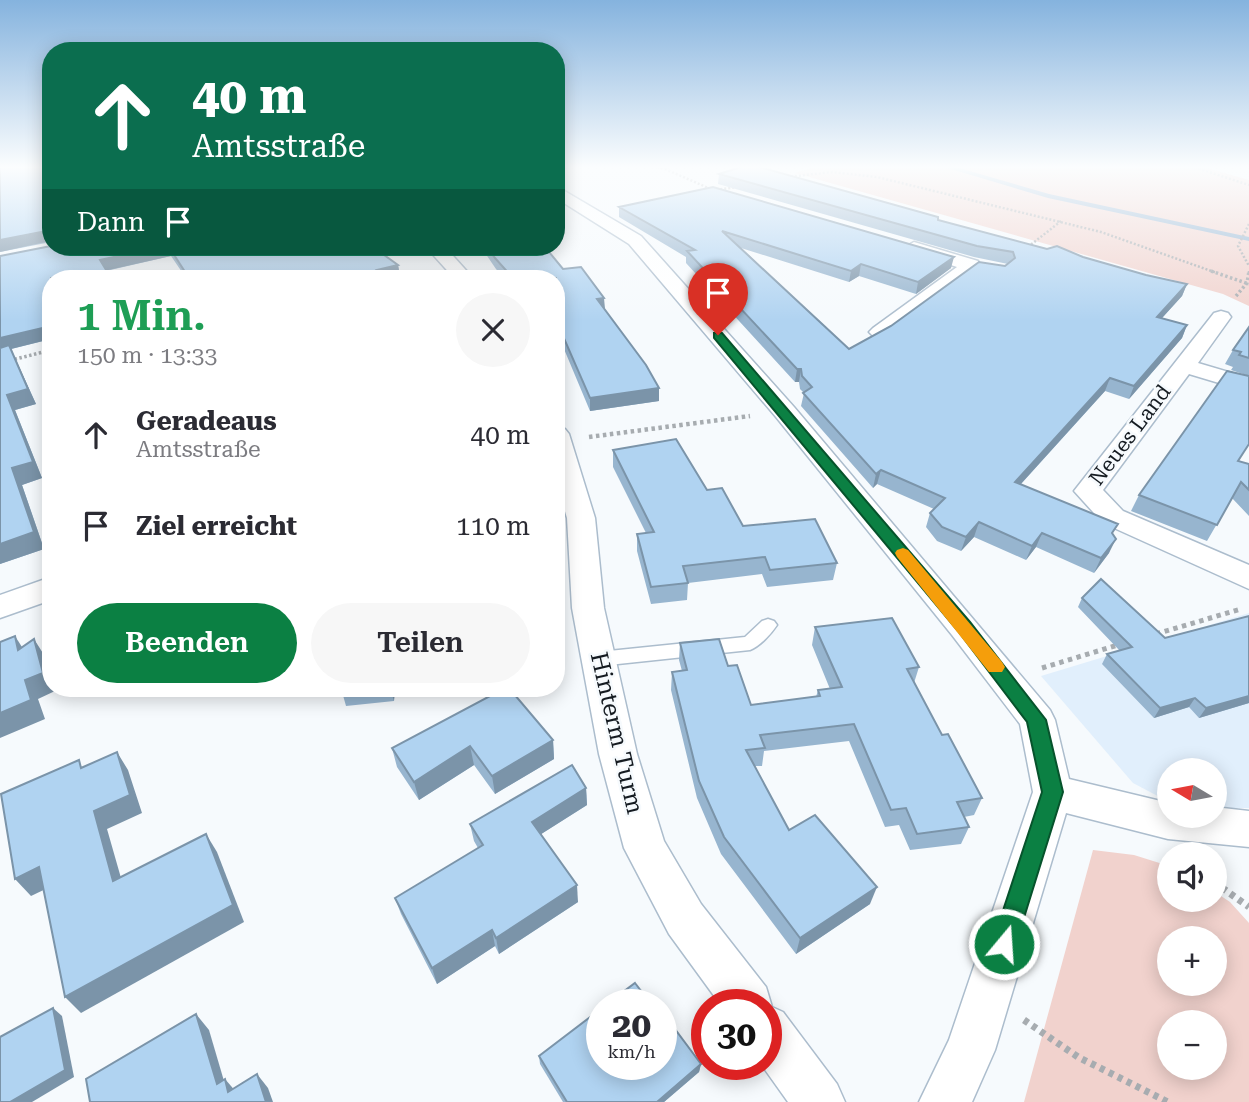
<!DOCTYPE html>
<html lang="de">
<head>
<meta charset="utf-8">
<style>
	:root { --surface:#fff; --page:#f7f7f7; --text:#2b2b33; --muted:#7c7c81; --accent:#0b8043 }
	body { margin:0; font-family:"Roboto Serif",serif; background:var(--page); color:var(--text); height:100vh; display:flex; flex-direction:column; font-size:26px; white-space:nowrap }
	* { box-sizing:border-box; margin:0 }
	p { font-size:23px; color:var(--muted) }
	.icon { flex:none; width:38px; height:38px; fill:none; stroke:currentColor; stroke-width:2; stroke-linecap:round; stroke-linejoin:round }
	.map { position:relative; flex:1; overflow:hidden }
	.sheet { position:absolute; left:42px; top:270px; width:523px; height:427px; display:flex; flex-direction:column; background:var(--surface); border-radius:28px; box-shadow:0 4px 18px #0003 }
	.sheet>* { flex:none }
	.guide { position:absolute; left:42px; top:42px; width:523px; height:214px; border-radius:28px; box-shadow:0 4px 18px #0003; background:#0b6e4f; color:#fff; overflow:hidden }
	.needle { width:46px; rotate:280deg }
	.fabs { position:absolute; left:1157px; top:758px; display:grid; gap:14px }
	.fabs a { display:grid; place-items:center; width:70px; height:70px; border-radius:50%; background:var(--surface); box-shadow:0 4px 18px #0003; font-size:35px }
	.speed { position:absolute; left:586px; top:989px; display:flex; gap:14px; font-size:35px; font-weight:700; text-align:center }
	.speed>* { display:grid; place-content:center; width:91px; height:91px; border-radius:50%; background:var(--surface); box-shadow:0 4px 18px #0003; line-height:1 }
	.speed small { font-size:18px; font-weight:400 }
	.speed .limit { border:10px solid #d22; background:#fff; color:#111 }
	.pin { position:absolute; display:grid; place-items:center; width:60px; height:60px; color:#fff; margin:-72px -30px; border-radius:50% 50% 50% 0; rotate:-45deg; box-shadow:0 0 7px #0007 }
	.pin .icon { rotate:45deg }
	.me { position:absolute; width:77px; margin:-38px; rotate:18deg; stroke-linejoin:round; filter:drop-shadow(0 0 5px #0008) }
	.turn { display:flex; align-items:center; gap:24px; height:147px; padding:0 35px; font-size:32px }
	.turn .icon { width:91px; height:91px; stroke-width:2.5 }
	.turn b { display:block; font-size:49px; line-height:60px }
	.then { display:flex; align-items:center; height:66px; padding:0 35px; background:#0003; gap:14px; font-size:26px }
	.round { display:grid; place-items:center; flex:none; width:74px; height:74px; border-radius:37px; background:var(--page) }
	.headline { display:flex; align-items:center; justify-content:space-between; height:119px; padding:0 35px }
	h1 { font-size:42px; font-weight:600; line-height:52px; color:#1e9e55 }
	.action { display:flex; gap:14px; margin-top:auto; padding:14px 35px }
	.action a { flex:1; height:80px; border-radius:42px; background:var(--accent); color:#fff; font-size:28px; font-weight:600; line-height:80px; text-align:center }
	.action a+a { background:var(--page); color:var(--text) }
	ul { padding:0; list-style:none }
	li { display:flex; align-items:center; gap:21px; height:91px; padding:0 35px }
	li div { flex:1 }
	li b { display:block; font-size:26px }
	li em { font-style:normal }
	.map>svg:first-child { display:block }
</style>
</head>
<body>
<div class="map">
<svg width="1249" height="1102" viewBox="0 0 1249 1102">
	<rect width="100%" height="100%" fill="#f6fafd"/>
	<path fill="#e1effc" d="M1249 613V808H1215L1214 770H1169V802L1133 783 1041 676Z"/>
	<g fill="#f1d2cd" fill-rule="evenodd">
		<path d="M817 166H1200L1249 180V306L1223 294 795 173Z"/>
		<path d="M1093 850 1134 855 1169 866V900H1214L1215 892 1230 902 1249 923V1102H1024ZM1169 938H1214V984H1169ZM1169 1022H1214V1068H1169Z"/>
	</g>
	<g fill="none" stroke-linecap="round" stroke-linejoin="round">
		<path fill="#91b2d0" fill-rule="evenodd" d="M941 166H952L1049 194 1249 237V241L1048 198Z"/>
		<g stroke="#acbdcd" stroke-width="3">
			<path id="service" d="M768 619 774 621 777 625C771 634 760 646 750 650L599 666 593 664 590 659 593 654 599 652 745 637 762 621Z"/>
		</g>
		<g stroke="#acbdcd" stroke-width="3">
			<g id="minor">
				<path d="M556 186 641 236 794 407 1050 710 1055 720 1069 779 1169 803V816H1214V807L1249 811V847L1168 839 1066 813 995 1050 972 1102H919L949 1040 1033 792 1020 724 952 635 776 417 629 244 556 198Z"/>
				<path d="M914 242 978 261 980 265 887 336H873L869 332 873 328 957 267 908 251 905 247Z"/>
				<path d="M426 247H445L473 278H454Z"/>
				<path d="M1221 311 1228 313 1231 317 1198 363 1249 378V392L1189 374 1103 490 1123 511 1249 565V589L1103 523 1074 491 1214 313Z"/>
				<path d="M556 427 565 429 569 434 595 518 604 608 637 754 664 841 701 904 766 987 772 1007 783 1012 837 1084 845 1102H788L761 1064H766V1004H720L669 934 624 848 599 754 572 608 567 518 556 481Z"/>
				<path d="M51 577V600L0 618V595Z"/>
			</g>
		</g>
		<g stroke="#a7acb0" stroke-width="2.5" stroke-dasharray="2 2" stroke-linecap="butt">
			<path d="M649 166 665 169 713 190 738 187"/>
			<path d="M1191 166 1249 185"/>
			<path d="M787 177 832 172 877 177 1101 232 1217 273"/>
			<path d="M1249 224 1238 246 1249 266"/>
			<path d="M1028 247 1061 221"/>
			<path d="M1249 273V270"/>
		</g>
		<g stroke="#a7acb0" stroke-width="3.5" stroke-dasharray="2.5 2.5" stroke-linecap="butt">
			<path d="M1211 271 1249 284"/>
			<path d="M1236 296 1247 283 1249 271"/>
			<path d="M0 363 51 350"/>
		</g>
		<path stroke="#a7acb0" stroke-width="4.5" stroke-dasharray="3.5 3.5" stroke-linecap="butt" d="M589 437 750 416"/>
		<g stroke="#a7acb0" stroke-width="5" stroke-dasharray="4.5 4.5" stroke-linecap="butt">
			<path d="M1156 634 1241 609"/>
			<path d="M1042 668 1121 644"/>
		</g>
		<g stroke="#a7acb0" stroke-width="7" stroke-dasharray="5 5" stroke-linecap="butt">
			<path d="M1214 882 1249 907"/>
			<path d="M1024 1020 1078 1057 1168 1102"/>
		</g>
		<use href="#service" fill="#fff" fill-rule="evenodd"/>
		<use href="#minor" fill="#fff" fill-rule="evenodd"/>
	</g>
	<g fill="#97b5cf">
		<path d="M51 166V242L0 252Z"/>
		<path d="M719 174 938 220 1047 249 1083 257 1146 275 1187 284 1182 296 1162 318 1187 325 1182 338 1129 399 1105 391 1021 484 1113 535 1109 553 1094 573 1036 547 1026 560 974 537 961 551 937 541 926 527 930 513 934 509 877 484 873 488 801 406 804 393 800 389 799 382H795L686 263V257L619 217V207L951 268 916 294 859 276 849 282 741 248 849 349 1008 264 974 257 718 184Z"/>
		<path d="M51 247H374L375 248 398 265 400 276 392 278H186L171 256 106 271 51 278V339L11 349 36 404 15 410 42 478 22 485 44 549 0 564V256Z"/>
		<path d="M481 247H545L563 269 605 309 659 401 590 411 564 349 556 340V278H504L496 269Z"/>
		<path d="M1249 327V376L1231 370 1233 367 1225 364 1233 350Z"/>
		<path d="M613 450 707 490 743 526 837 563 833 580 767 587 762 574 688 583 687 600 651 604 637 551V534L646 533 613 467Z"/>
		<path d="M1239 461 1249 464V516L1232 498 1207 541 1131 511 1139 495Z"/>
		<path d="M1082 598 1165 638 1249 703 1199 718 1189 707 1154 718 1102 664 1107 654 1120 651 1078 607Z"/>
		<path d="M815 627 919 667 914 683 942 735 982 798 974 815 964 817 969 827 961 844 910 850 899 825 885 827 849 741 764 751 762 766H755L789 830 870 904 796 954 721 854 697 798 671 690 672 672 682 671 679 660 680 643 728 666 751 705 816 697 818 690 830 689 812 645Z"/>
		<path d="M341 688H395L394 701 346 706Z"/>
		<path d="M553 740 554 759 495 794 474 765 419 800 397 767 392 748Z"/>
		<path d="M586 788 587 805 541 834 578 902 499 954 495 946 437 984 401 914 395 898 478 848 474 841 470 824Z"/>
		<path d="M539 1056 701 1064 699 1072 664 1102H563L540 1064Z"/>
	</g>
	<g fill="#7b94a9">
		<path d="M556 166H578L556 171Z"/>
		<path d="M46 231 50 241 0 252V240Z"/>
		<path d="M160 247H168L171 256 104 271 100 260Z"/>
		<path d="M954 257 951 268 916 294 918 282Z"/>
		<path d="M861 264 859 276 849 282 851 271Z"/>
		<path d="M398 265 400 276 392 278H379L377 270Z"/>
		<path d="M1187 284 1182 296 1152 329 1157 317Z"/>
		<path d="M604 298 605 309 597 299Z"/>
		<path d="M1187 325 1182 338 1129 399 1134 386Z"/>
		<path d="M51 326V339L11 349 36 404 15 410 42 478 22 485 44 549 0 564V544L12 468 7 395 0 351V338Z"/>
		<path d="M797 369H801L799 382H795Z"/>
		<path d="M1110 378 1105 391 1010 496 1015 482Z"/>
		<path d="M659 388V401L590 411V398Z"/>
		<path d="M881 470 877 484 873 488 876 474Z"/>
		<path d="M979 522 974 537 961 551 966 537Z"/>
		<path d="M1042 533 1036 547 1026 560 1032 546Z"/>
		<path d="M1116 539 1109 553 1094 573 1101 558Z"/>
		<path d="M15 636 27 655 18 650Z"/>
		<path d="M34 639 46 658 51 675V688H54L55 691 38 699 45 719 0 738V713L25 680Z"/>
		<path d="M390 688H395L394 701Z"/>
		<path d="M1249 696V703L1199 718 1206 708Z"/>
		<path d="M1195 698 1189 707 1154 718 1160 708Z"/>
		<path d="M553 740 554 759 495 794 492 776Z"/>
		<path d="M470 746 474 765 419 800 414 782Z"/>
		<path d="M117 752 128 770 142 813 107 829 127 899 113 881 94 811Z"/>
		<path d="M586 788 587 805 535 838 532 822Z"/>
		<path d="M206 834 217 852 244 922 81 1013 65 997Z"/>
		<path d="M39 867 54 885 31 896 15 879Z"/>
		<path d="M577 885 578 902 499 954 496 938Z"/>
		<path d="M877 887 870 904 796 954 800 938Z"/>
		<path d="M492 930 495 946 437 984 432 968Z"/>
		<path d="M53 1008 62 1016 74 1077 32 1102H10Z"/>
		<path d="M196 1014 209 1030 229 1098 217 1084Z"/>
		<path d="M701 1064 699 1072 664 1102H657Z"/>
		<path d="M257 1074 268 1088 273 1102H266Z"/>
		<path d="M225 1079 237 1093 228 1092Z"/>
	</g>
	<g fill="#b0d3f1" stroke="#7b94a9" stroke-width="2">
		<path d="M0 166H51V234L46 231 0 240Z"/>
		<path d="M744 166H756L938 217V220L1047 249 1057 246 1083 257 1146 275 1187 284 1157 317 1187 325 1134 386 1110 378 1015 482 1118 524 1112 533 1116 539 1101 558 1042 533 1032 546 979 522 966 537 942 527 930 513 945 498 881 470 876 474 803 393 812 387 802 376 801 369H797L687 251 695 250 619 207 713 187 954 257 918 282 861 264 851 271 722 231 849 349 891 326 979 262 1005 266 1015 258 1013 252 977 246 719 174Z"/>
		<path d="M51 246V247H160L100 260 111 278H51V326L0 338V256Z"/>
		<path d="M169 247H373L398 265 377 270 388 278H189Z"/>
		<path d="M487 247H545L563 269 581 267 604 298 597 299 646 365 659 388 590 398 563 336 556 329V278H513L495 258Z"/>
		<path d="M1249 327V358L1239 355 1241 352 1233 350Z"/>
		<path d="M9 345 28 389 7 395 33 462 12 468 34 532 0 544V348Z"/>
		<path d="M1227 371 1249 376V444L1238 461 1249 464V490L1241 482 1217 525 1139 495Z"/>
		<path d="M676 439 707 490 722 488 743 526 815 519 837 563 770 570 765 557 683 566 688 583 651 587 637 534 654 532 613 450Z"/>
		<path d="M1101 579 1165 638 1249 616V696L1206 708 1195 698 1160 708 1107 654 1132 647 1082 598Z"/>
		<path d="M892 618 919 667 907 669 942 735 948 734 982 798 957 802 969 827 917 834 906 808 891 810 854 724 760 735 765 748 746 750 789 830 815 815 877 887 800 938 724 837 699 781 672 672 687 670 680 643 719 639 728 666 737 665 751 705 820 696 818 690 842 687 815 627Z"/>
		<path d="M15 636 18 650 34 639 43 673 25 680 31 700 0 713V642Z"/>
		<path d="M505 688H509L553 740 492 776 470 746 414 782 392 748Z"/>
		<path d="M117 752 130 795 94 811 113 881 206 834 233 905 65 997 39 867 15 879 1 794 79 760 81 768Z"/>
		<path d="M572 765 586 788 532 822 577 885 496 938 492 930 432 968 395 898 483 845 470 824Z"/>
		<path d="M635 983 651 1004H607Z"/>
		<path d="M53 1008 65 1070 10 1102H0V1037Z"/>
		<path d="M602 1008V1064H662V1014L663 1013 701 1064 657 1102H567L539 1056Z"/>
		<path d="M196 1014 217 1084 225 1079 228 1092 257 1074 266 1102H90L86 1079Z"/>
	</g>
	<linearGradient id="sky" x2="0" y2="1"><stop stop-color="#85b3de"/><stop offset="0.52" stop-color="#fbfdfe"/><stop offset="1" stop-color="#fbfdfe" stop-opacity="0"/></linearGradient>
	<rect width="1249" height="321" fill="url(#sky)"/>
	<path fill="#0b8043" stroke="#07532c" stroke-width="2" d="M714 333H722L970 622 1046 720 1063 792 1013 953 1004 957 996 953 992 944 1042 792 1027 722 958 631 714 338Z"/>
	<path fill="#f59e0b" d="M903 548 908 550 1002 662 1005 667 1002 672H989L897 557 895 553 897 550Z"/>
	<g text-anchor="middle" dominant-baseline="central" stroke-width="5" stroke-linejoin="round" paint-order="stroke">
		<g font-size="21" fill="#151b21" stroke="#f6fafd">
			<text transform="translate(1130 435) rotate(-53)">Neues Land</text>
		</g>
		<g font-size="24" fill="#151b21" stroke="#f6fafd">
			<text transform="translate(617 733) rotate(77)">Hinterm Turm</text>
		</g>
	</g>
</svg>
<div class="fabs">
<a><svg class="needle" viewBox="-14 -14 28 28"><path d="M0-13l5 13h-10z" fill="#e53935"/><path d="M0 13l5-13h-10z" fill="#7c7c81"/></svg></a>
<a><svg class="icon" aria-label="sound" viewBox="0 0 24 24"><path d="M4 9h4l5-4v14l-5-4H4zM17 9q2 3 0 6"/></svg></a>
<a>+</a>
<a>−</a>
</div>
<div class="speed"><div>20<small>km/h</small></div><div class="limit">30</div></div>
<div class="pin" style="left:718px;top:335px;background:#d93025"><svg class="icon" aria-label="arrive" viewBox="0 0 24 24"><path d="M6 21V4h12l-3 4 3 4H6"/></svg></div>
<svg class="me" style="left:1004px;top:944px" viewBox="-20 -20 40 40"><circle r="17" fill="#0b8043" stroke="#fff" stroke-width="3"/><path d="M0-11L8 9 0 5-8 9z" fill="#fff"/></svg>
<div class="guide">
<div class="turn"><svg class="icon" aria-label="ahead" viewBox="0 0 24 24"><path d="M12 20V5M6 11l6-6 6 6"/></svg><div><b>40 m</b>Amtsstraße</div></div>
<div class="then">Dann<svg class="icon" aria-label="arrive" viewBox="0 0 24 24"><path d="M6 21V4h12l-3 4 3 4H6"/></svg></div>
</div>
<section class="sheet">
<div class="headline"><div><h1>1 Min.</h1><p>150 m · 13:33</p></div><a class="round"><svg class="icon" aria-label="close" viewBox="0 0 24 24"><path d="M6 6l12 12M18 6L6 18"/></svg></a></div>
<ul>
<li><svg class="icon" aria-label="ahead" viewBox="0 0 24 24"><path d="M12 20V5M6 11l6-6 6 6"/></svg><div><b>Geradeaus</b><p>Amtsstraße</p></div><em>40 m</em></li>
<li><svg class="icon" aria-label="arrive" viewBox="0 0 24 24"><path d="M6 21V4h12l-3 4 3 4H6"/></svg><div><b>Ziel erreicht</b></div><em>110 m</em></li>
</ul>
<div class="action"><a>Beenden</a><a>Teilen</a></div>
</section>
</div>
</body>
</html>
